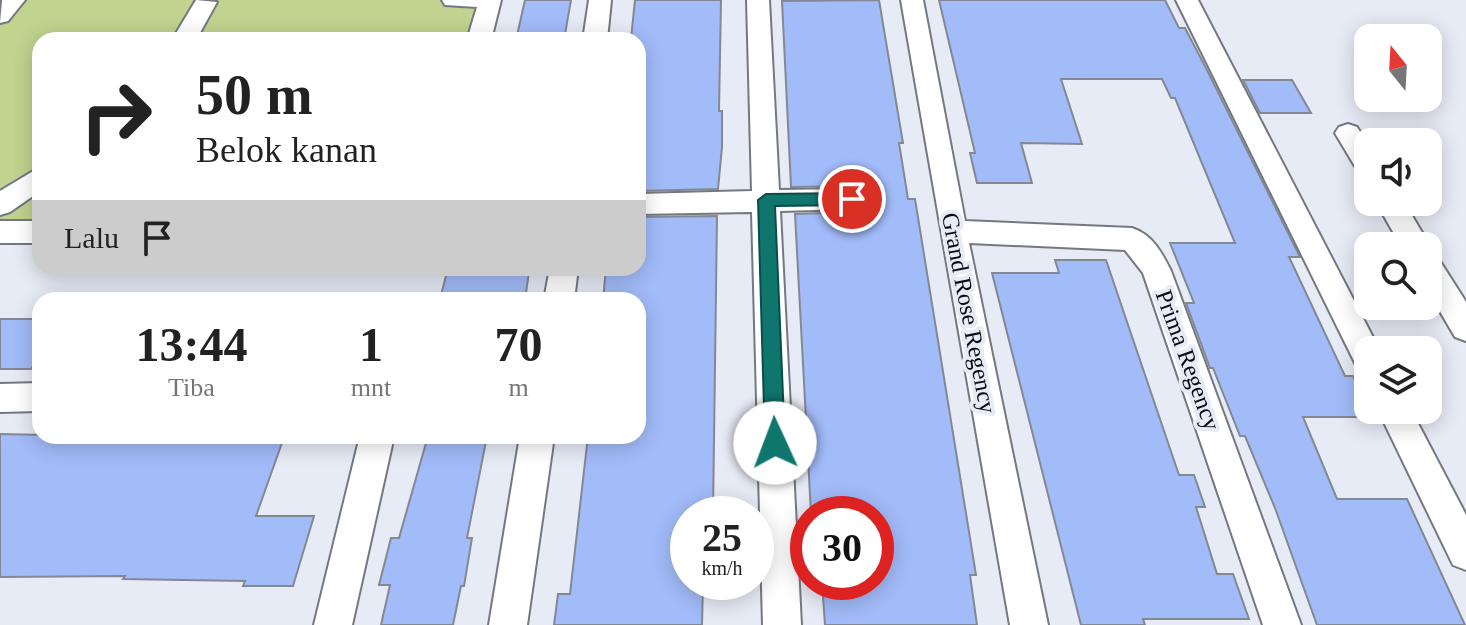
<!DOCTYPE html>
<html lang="id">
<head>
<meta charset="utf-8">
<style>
	:root { --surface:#fff; --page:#f6f6f6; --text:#222; --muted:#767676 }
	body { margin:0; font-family:"Times New Roman",serif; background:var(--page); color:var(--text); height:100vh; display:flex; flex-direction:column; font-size:30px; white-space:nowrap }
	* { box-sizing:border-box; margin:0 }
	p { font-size:26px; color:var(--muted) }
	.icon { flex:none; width:44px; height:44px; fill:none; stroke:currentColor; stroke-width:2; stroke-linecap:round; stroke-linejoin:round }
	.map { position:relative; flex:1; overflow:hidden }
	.panel { position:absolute; left:32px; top:292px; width:614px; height:152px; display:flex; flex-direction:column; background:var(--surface); border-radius:24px; box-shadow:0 4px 20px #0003 }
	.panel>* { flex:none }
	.top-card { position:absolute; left:32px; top:32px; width:614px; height:244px; border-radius:24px; box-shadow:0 4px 20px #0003; background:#fff; color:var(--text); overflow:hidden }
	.needle { width:52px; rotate:342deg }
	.buttons { position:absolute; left:1354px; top:24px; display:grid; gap:16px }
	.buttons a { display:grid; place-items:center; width:88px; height:88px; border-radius:16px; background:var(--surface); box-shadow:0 4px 20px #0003; font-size:40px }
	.speed { position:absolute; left:670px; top:496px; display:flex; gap:16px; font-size:40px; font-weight:700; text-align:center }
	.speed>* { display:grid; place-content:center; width:104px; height:104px; border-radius:50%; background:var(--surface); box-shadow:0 4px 20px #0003; line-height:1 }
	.speed small { font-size:20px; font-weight:400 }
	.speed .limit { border:12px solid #d22; background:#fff; color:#111 }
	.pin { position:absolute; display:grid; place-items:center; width:68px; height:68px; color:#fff; margin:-34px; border:4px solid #fff; border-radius:50%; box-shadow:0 2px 8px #0007 }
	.me { position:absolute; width:88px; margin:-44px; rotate:358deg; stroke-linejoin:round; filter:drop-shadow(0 0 6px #0008) }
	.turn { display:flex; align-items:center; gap:28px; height:168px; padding:0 32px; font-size:36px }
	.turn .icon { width:104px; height:104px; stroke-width:2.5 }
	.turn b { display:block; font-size:56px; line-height:68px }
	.then { display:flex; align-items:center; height:76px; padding:0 32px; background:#0003; gap:16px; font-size:30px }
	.eta { display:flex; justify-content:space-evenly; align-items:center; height:136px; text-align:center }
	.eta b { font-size:48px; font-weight:700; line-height:56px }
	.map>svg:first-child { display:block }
</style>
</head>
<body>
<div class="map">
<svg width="1466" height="625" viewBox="0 0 1466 625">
	<rect width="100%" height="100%" fill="#e7ebf6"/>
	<path fill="#c1d38e" d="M0 0H490L479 40H40V232H0Z"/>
	<g fill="#a2bbf9" stroke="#848892" stroke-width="2">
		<path d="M525 0H571L564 40H516Z"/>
		<path d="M635 0H721L719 111H722V147L718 189 638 191V39H631Z"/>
		<path d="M879 0 903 143H899L908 199H915L976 575H970L977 625H825L822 582H876V514H811L795 214 853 212 865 207 869 198 863 189 853 186 791 187 782 1Z"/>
		<path d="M939 0H1165L1179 28H1185L1207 70 1300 257H1289L1345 376H1353L1373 417H1303L1337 499H1407L1465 625H1317L1275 508 1245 436H1240L1213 368H1210L1186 303H1194L1170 243H1235L1175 98H1171L1162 79H1061L1082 144 1021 143 1032 183H977L970 153H975Z"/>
		<path d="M1243 80H1292L1311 113H1260Z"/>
		<path d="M717 216 713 514H688V582H703L702 625H554L558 594H570L588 436H638V300H603L606 268H638V217Z"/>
		<path d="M1055 260H1106L1179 475H1194L1205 507H1196L1217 574H1233L1249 619H1143L1145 625H1081L992 273H1059Z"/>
		<path d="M447 272H529L525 300 440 299Z"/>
		<path d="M0 319H40V366H33L31 369H0Z"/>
		<path d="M0 434 283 440 256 516H314L293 586H243L245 581 123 579 125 576 0 577Z"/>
		<path d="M428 436H487L467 538H472L464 586H461L453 625H381L390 585H379L391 538H399Z"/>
	</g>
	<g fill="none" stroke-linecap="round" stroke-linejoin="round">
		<g stroke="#747881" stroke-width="4">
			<g id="street">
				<path d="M2 0H25L8 21 0 23Z"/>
				<path d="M196 0 217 2 196 40H172Z"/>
				<path d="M442 0H501L491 40H467L477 7 445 5Z"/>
				<path d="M589 0H611L607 40H583Z"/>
				<path d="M747 0H769L779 190 852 189 862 192 866 199 862 206 852 209 780 211 801 625H763L752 212 638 214V194L752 191Z"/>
				<path d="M901 0H923L965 221 1132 228C1153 235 1162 253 1171 271L1301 625H1263L1143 273 1125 250 969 243 1048 625H1010Z"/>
				<path d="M1176 0H1198L1379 349 1368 350V371L1357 367Z"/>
				<path d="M1348 124 1357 127 1368 144V176L1359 173 1335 133 1339 127Z"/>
				<path d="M40 167V191L10 212 0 215V191Z"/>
				<path d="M1376 202H1404L1430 246 1428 250V246H1401Z"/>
				<rect x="0" y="221" width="40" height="22"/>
				<path d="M1428 255 1438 258 1466 302V341L1455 337 1428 291Z"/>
				<path d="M550 268H578L574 300H544Z"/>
				<path d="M40 383V411L0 412V384Z"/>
				<path d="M1378 410H1411L1466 515V570L1453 565Z"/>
				<path d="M360 436H394L352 625H314Z"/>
				<path d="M520 436H554L527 625H489Z"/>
			</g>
		</g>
		<use href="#street" fill="#fff" fill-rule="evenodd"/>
	</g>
	<path fill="#0f766e" stroke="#0a4d48" stroke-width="2" d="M852 193 861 199 852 205 775 206 785 443 783 449 775 452 768 449 765 443 758 200 766 194Z"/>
	<g text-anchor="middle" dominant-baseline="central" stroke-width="8" stroke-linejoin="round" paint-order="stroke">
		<g font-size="24" fill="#0b0c0f" stroke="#e7ebf6">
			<text transform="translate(969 313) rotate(79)">Grand Rose Regency</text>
			<text transform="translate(1188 360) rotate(70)">Prima Regency</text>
		</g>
	</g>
</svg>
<div class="buttons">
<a><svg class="needle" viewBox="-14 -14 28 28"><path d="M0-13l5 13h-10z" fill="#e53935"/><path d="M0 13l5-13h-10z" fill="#767676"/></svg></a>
<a><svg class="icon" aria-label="sound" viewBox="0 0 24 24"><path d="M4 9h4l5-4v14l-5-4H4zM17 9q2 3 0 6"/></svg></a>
<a><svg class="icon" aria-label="search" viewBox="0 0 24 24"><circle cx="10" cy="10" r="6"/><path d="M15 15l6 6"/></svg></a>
<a><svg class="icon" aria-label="layers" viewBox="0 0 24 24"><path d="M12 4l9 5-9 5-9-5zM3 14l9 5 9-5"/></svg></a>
</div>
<div class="speed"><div>25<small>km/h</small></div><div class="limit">30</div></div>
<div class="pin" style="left:852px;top:199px;background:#d93025"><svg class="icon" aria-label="arrive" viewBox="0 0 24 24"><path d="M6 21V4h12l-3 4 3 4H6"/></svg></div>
<svg class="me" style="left:775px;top:443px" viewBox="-20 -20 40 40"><circle r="19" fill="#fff"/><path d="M0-13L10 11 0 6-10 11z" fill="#0f766e"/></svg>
<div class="top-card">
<div class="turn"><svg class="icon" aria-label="right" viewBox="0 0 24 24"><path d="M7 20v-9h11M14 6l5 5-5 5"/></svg><div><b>50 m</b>Belok kanan</div></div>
<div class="then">Lalu<svg class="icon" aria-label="arrive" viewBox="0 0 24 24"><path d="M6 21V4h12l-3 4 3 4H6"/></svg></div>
</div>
<section class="panel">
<div class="eta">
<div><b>13:44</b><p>Tiba</p></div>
<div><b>1</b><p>mnt</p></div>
<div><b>70</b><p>m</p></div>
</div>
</section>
</div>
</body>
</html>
